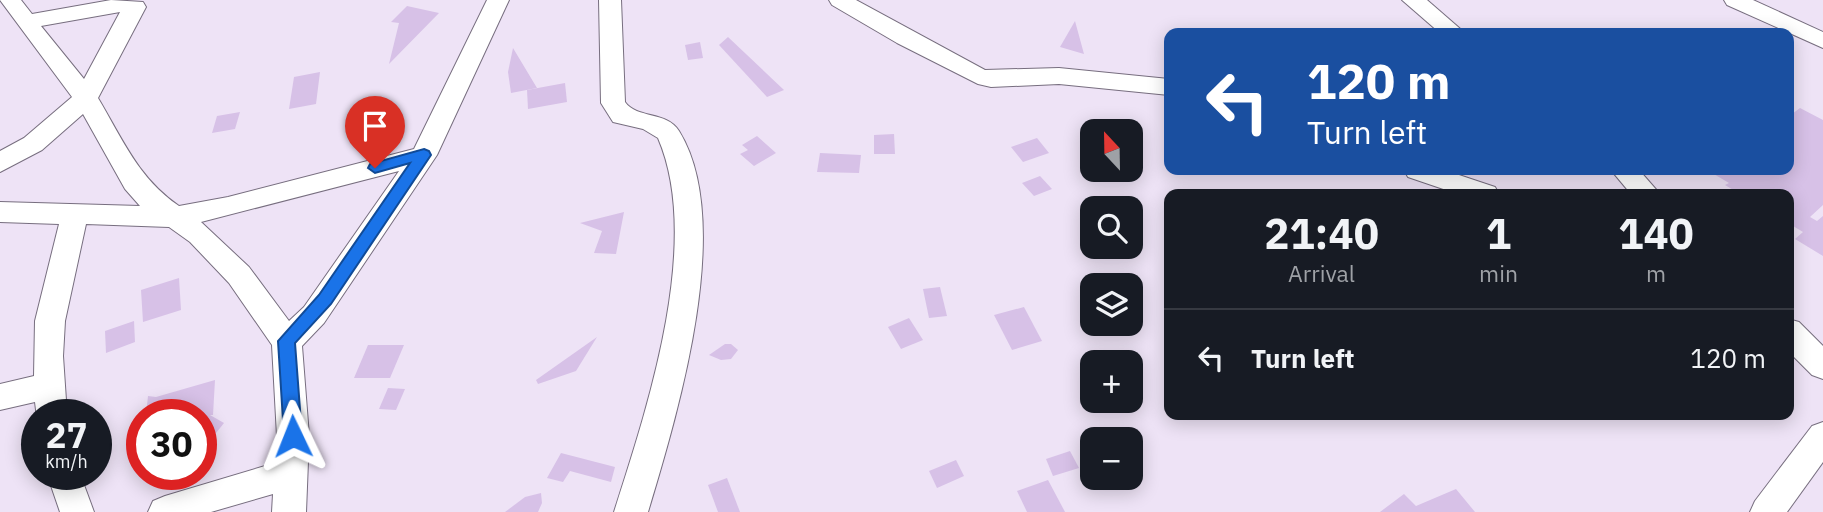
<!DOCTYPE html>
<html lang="en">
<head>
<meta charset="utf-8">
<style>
	:root { --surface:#171b24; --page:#20242c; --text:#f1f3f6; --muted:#9ea1a6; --line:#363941 }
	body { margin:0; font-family:"IBM Plex Sans",sans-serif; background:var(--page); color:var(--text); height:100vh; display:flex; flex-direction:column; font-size:26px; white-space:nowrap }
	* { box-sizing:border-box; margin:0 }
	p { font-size:23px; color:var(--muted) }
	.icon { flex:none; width:38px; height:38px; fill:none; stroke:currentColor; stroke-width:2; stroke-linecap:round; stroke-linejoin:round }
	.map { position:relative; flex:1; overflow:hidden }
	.sheet { position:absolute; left:1164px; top:189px; width:630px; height:231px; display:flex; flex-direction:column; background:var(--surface); border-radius:14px; box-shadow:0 4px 18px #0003 }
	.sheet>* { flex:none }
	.hud { position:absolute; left:1164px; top:28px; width:630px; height:147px; border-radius:14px; box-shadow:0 4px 18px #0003; background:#1a4fa0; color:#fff; overflow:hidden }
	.needle { width:46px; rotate:338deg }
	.buttons { position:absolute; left:1080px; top:119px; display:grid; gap:14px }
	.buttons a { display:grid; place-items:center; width:63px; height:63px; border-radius:14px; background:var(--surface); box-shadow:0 4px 18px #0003; font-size:35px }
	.speed { position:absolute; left:21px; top:399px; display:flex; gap:14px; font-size:35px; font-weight:700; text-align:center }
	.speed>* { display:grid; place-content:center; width:91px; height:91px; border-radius:50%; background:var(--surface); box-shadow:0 4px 18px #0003; line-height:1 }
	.speed small { font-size:18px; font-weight:400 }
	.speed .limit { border:10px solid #d22; background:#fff; color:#111 }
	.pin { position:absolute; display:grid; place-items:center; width:60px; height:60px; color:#fff; margin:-72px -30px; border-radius:50% 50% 50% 0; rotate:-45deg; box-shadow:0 0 7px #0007 }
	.pin .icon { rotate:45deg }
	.me { position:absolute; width:77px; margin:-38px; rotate:358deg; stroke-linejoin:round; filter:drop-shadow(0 0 5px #0008) }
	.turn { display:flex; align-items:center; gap:24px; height:147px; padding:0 28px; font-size:32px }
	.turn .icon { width:91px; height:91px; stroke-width:2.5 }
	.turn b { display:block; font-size:49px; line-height:60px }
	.eta { display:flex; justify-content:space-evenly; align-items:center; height:119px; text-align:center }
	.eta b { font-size:42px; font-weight:700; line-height:49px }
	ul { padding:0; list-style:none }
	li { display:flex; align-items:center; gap:21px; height:98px; padding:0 28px; border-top:2px solid var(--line) }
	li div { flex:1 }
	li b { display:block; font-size:26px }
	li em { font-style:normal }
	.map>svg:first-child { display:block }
</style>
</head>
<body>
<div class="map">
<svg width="1823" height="512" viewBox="0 0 1823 512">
	<rect width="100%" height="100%" fill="#eee3f6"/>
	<g fill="#d7c1e7">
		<path d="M407 6 439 13 389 64 399 23 391 22Z"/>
		<path d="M1075 21 1084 54 1060 47Z"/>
		<path d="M728 37 784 90 767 97 719 45Z"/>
		<path d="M700 42 703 58 688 60 685 45Z"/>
		<path d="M513 48 537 88 511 93 508 72Z"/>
		<path d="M320 72 316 104 289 109 294 77Z"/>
		<path d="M565 83 567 102 528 109 527 90Z"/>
		<path d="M1800 108 1823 120V205L1810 217 1817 221 1823 216V256L1795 239 1803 232 1788 223V194H1740L1725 185 1729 183 1707 170H1788V117Z"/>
		<path d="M240 112 235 129 212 133 217 116Z"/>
		<path d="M894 134 895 154H874V135Z"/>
		<path d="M757 136 776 153 754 166 740 154 748 150 742 145Z"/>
		<path d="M1037 138 1049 153 1023 162 1011 147Z"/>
		<path d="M820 153 861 155 859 173 817 172Z"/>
		<path d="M1040 176 1052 189 1034 196 1022 183Z"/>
		<path d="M624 212 616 254 594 253 602 231 580 223Z"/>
		<path d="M179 278 181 310 143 322 141 290Z"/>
		<path d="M940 287 947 316 929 318 923 289Z"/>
		<path d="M1024 307 1042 341 1012 350 994 315Z"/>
		<path d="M909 318 923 340 901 349 888 327Z"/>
		<path d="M134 321 135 342 106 353 105 331Z"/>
		<path d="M597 337 576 371 538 384 536 380Z"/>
		<path d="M725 344H731L738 350 731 359 721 360 709 355Z"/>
		<path d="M368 345H404L390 378H354Z"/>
		<path d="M215 380 213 415H210L224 423 216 433 201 439V415H193L191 410 176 415H146L148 396 156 397Z"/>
		<path d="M388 388 405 389 396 410 379 409Z"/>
		<path d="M1070 451 1079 468 1053 476 1046 459Z"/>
		<path d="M561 453 615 467 611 482 570 471 563 482 547 478Z"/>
		<path d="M956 460 964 476 937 488 929 471Z"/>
		<path d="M727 478 740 512H718L708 485Z"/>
		<path d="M1048 480 1065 512H1027L1017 491Z"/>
		<path d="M1456 489 1475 512H1380L1404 494 1416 506Z"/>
		<path d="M541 493 542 503 538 512H505L525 497Z"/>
	</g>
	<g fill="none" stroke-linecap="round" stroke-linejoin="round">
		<g stroke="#776e7f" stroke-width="2">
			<g id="minor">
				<path d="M0 0H21L32 14 111 0 143 2 146 7 98 98C123 140 138 178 179 206L228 197 414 149 487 0H509L437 155 324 323 302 346 309 436 306 512H272L273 494 211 512H148L153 501 165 496 275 463 277 436 272 345 229 283 190 242 169 227 86 224 65 321 63 356 67 415H37V418L35 402 0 410V384L34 376 35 321 59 224 0 222V202L140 206 125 189 83 114 42 150 0 172V151L24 138 72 97ZM120 12 84 79 41 26ZM399 171 304 307 289 321 249 267 201 222Z"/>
				<path d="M599 0H621L625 102C637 119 667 111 679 131 736 223 677 415 648 512H614C647 409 703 242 658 138L643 129 613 122 601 103Z"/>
				<path d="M829 0H856L985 70 1059 68 1169 79V95L1059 84 991 87 978 84 897 43 832 5Z"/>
				<path d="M1402 0H1427L1465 33H1440Z"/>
				<path d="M1724 0H1753L1823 32V48L1727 5Z"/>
				<path d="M1404 170H1444L1495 187 1499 194H1458L1408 177Z"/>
				<path d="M1611 170H1639L1660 194H1631Z"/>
				<path d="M1788 319 1799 322 1823 346V379L1812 375 1788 351Z"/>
				<path d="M1823 422V462L1787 512H1750L1755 501 1812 426Z"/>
				<path d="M47 474H80L94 512H60Z"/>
			</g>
		</g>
		<use href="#minor" fill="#fff" fill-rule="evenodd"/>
	</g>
	<path fill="#1a73e8" stroke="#114b97" stroke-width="2" d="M424 149 429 151 431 155 429 158 331 304 295 343 302 436 299 442 293 444 286 442 284 436 278 341 319 295 410 163 375 173 368 168 370 164Z"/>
</svg>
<div class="buttons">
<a><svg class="needle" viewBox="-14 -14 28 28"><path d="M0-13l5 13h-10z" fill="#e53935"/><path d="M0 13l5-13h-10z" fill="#9ea1a6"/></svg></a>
<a><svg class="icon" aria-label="search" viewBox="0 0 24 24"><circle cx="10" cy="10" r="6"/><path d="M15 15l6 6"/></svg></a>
<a><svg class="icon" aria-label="layers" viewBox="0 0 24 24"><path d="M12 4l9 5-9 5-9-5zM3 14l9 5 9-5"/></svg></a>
<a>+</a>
<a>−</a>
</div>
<div class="speed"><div>27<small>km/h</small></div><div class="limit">30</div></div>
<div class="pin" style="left:375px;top:168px;background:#d93025"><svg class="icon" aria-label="arrive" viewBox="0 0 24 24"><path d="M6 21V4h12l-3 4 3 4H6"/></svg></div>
<svg class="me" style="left:293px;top:436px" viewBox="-20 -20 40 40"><path d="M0-17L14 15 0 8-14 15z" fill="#1a73e8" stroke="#fff" stroke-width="4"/></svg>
<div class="hud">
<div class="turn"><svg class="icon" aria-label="left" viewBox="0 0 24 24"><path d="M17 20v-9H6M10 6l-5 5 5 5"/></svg><div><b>120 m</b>Turn left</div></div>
</div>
<section class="sheet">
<div class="eta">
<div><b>21:40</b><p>Arrival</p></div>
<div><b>1</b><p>min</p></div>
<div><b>140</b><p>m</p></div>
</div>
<ul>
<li><svg class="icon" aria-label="left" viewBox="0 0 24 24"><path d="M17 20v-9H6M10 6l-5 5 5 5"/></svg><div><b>Turn left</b></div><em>120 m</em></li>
</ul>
</section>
</div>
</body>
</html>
